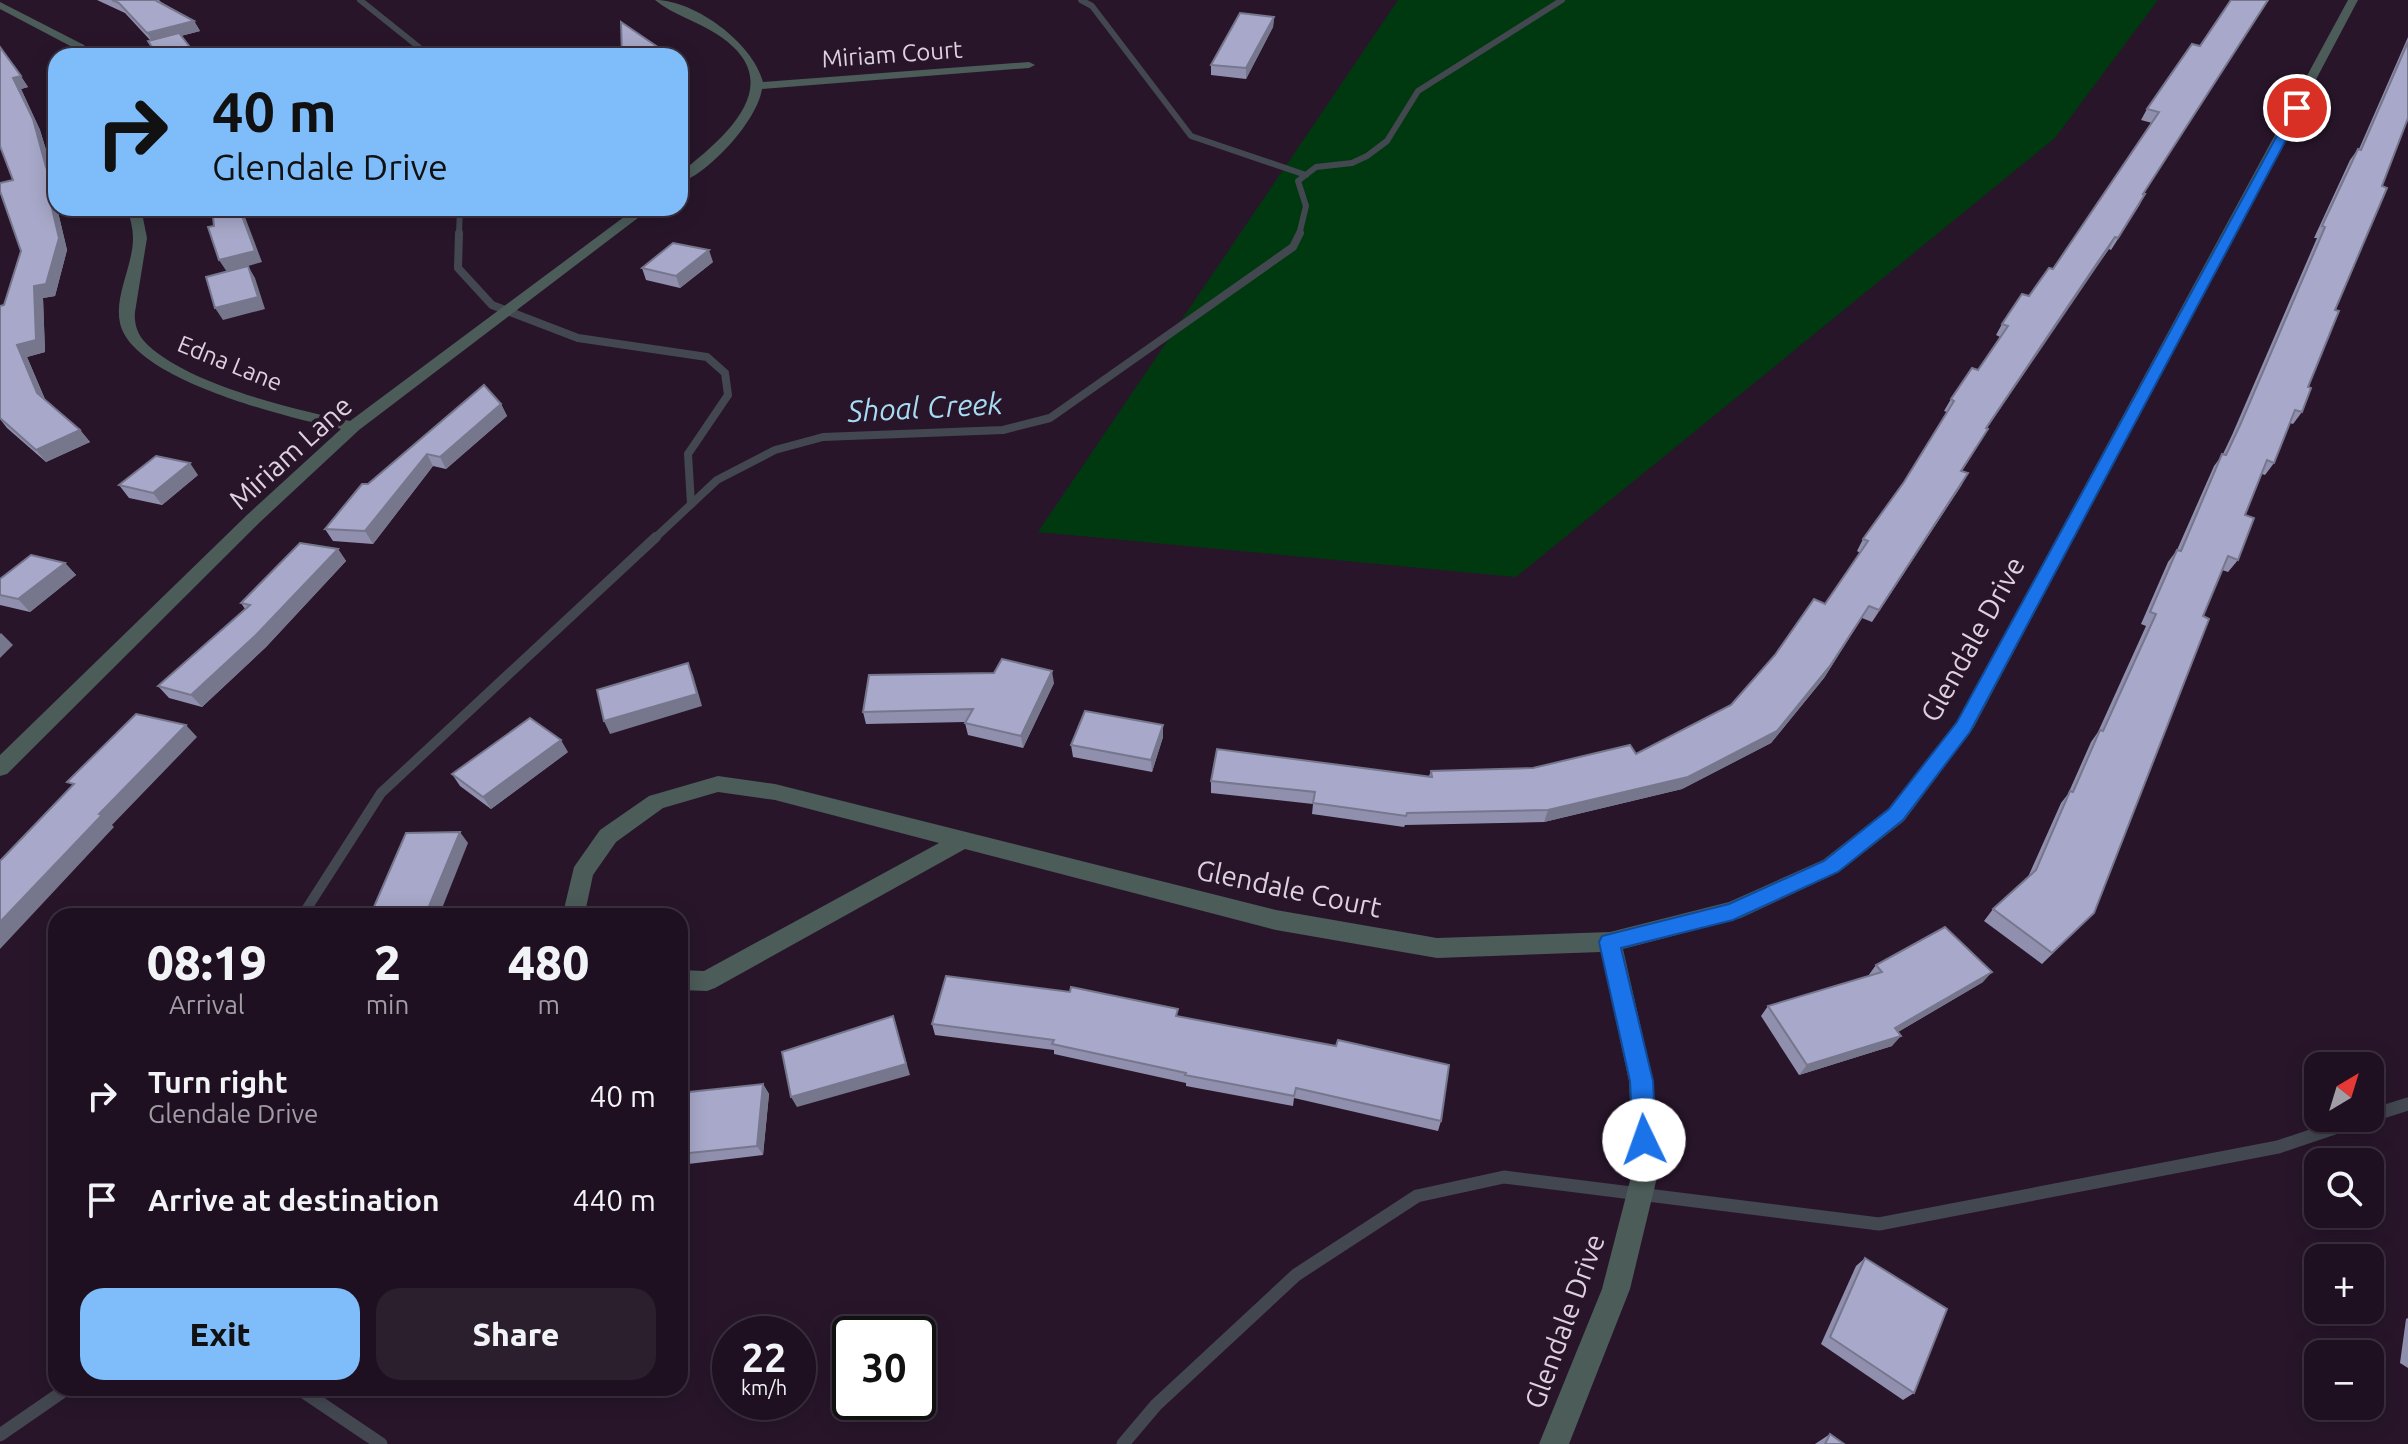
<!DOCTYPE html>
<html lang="en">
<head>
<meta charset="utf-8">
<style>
	:root { --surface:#1e1020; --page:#2b1e2d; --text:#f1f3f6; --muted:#a19da5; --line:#3c303e; --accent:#7ebdf9 }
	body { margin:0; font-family:Ubuntu,sans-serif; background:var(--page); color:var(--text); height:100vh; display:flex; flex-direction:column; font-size:30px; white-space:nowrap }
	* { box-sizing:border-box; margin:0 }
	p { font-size:26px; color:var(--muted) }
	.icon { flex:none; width:44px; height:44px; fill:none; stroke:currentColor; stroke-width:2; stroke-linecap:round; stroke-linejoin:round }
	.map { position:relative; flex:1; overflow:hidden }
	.details { position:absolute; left:48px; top:908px; width:640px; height:488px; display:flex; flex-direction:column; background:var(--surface); border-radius:24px; box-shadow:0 4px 20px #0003,0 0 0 2px var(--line) }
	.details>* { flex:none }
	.banner { position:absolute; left:48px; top:48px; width:640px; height:168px; border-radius:24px; box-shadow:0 4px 20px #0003,0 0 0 2px var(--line); background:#7ebdf9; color:#111; overflow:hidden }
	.needle { width:52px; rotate:38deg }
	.buttons { position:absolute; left:2304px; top:1052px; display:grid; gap:16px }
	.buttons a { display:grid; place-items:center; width:80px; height:80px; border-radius:16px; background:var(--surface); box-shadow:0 4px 20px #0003,0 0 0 2px var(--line); font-size:40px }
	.speed { position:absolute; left:712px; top:1316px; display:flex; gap:16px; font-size:40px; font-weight:700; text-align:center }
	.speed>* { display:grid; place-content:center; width:104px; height:104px; border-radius:50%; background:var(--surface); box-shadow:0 4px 20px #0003,0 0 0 2px var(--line); line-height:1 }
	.speed small { font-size:20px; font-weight:400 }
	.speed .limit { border:4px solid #111; border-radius:12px; background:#fff; color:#111 }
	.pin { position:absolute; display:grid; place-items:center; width:68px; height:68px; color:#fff; margin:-34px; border:4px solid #fff; border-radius:50%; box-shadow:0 2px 8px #0007 }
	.me { position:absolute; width:88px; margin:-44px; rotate:357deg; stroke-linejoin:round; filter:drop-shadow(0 0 6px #0008) }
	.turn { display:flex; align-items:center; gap:28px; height:168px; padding:0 32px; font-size:36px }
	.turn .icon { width:104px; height:104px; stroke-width:2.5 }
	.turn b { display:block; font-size:56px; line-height:68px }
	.eta { display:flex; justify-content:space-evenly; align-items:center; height:136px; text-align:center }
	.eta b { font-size:48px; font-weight:800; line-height:56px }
	.action { display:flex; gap:16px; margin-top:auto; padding:16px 32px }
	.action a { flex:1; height:92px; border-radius:24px; background:var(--accent); color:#111; font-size:32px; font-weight:800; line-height:92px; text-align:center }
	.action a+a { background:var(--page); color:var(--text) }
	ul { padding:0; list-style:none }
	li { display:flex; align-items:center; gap:24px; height:104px; padding:0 32px }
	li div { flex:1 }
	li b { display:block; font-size:30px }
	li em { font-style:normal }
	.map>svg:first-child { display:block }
</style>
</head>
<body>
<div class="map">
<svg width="2408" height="1444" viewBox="0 0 2408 1444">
	<rect width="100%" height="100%" fill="#28152a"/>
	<path fill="#00390f" d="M1398 0H2158L2055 138 1516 577 1038 532Z"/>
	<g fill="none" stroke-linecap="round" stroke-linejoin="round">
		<g stroke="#434750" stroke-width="6">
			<path d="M360 0 430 56"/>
			<path d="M1081 0 1092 6 1191 136 1306 175"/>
			<path d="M459 235 460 208"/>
			<path d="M1299 235 1306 206 1298 181 1316 167 1352 163 1367 156 1387 141 1418 91 1562 0"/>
		</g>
		<g stroke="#434750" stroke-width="8">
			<path d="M459 233 458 268 492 305 578 338 707 357 725 373 728 395 688 454 691 504"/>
			<path d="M654 539 717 480 775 450 823 437 1003 430 1050 418 1293 247 1300 233"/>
		</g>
		<path stroke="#434750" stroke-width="10" d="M302 916 381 793 656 537"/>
		<g stroke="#434750" stroke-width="13">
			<path d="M2370 1116 2408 1104"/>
			<path d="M298 1388 381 1444"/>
			<path d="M0 1435 68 1388"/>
			<path d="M1123 1444 1156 1405 1296 1275 1417 1196 1504 1177 1879 1224 2278 1147 2364 1118"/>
		</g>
		<g fill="#4b5c59" fill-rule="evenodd">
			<path d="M655 0C695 0 753 43 763 82L1029 62 1035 65 1029 68 762 89C757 121 710 172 680 183V173C727 136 792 81 715 33 696 21 672 14 655 0Z"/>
			<path d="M2348 0H2358L1974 727 1904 821 1839 872 1741 918 1623 949 1653 1081 1659 1169 1630 1289 1569 1444H1539L1602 1289 1633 1169 1629 1081 1601 952 1437 958 1276 930 965 849 715 988 707 991 680 990V970L704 971 939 843 775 800 718 792 663 808 616 842 593 875 586 908 590 916H567L564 909 574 867 600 830 649 796 718 776 775 784 1276 910 1437 938 1610 932 1729 902 1823 860 1888 809 1957 722Z"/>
			<path d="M0 2 84 45 93 56H81L76 49 0 9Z"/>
			<path d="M127 208H141L147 238 135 312C134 323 137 333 144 341 182 383 295 410 350 421L636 208H651L359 430 259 523 7 774 0 776V755L247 515 341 429C290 418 132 380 120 323 114 296 133 266 133 238 133 228 130 218 127 208Z"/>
		</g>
	</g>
	<g fill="#9090ae">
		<path d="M97 0H159L161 2 194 21 200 31 181 36 197 56H157L148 41 150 40 125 13Z"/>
		<path d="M1274 17 1273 27 1246 79 1211 75V65Z"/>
		<path d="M2408 37V118L2335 310 2308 387 2302 412 2293 424 2290 423 2274 463 2265 475 2262 474 2245 515 2238 560 2228 572 2222 570 2203 616 2094 913 2042 964 1984 921 1993 909 2028 877 2061 803 2068 794 2091 742 2098 732 2146 626 2141 624 2168 562 2177 550 2214 466 2223 454 2232 435 2317 238H2314L2350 160 2358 149H2359Z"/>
		<path d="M2192 44 2144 194H2145L2139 206 2111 250 2109 249 2086 281 1987 428 1981 441 1962 471 1968 473 1961 486 1872 622 1862 618 1824 678 1771 743 1682 789 1544 822 1405 825 1404 827 1312 814 1313 804 1211 793V781L1429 776 1431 771 1533 768 1636 754 1731 705 1825 604 1860 553 1857 551 1863 539 1904 482 1947 412 1944 411 1951 399 1978 370 2000 337 1996 335 2002 324 2029 296 2053 269 2152 123 2141 120 2147 109Z"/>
		<path d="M0 47 28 87 21 89 40 130 56 183V208L68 209 58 212 67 250 55 296 43 298 45 352 27 357 45 399 80 430 90 442 46 462 7 428 0 419V306L4 305 21 251Z"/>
		<path d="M713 262 680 288 646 280 642 268Z"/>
		<path d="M501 404 507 416 446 469 433 466 373 544 333 541 325 529 368 484Z"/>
		<path d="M198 475 162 505 129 498 119 485Z"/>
		<path d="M338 549 346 561 266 647 202 707 169 698 158 686 245 609 241 603Z"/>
		<path d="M65 563 76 575 30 612 0 605V579Z"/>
		<path d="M1054 683 1023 748 968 735 965 723 966 722 866 724 863 712Z"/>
		<path d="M1163 737 1152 772 1073 757 1071 745Z"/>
		<path d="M568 752 491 809 460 786 452 774Z"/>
		<path d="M1876 965 1983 982 1898 1032 1892 1046 1799 1075 1761 1016 1768 1006 1868 976Z"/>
		<path d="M1178 1016 1441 1121 1438 1131 1294 1098 1293 1106 1186 1086V1083L1054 1054V1050L935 1035 932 1024Z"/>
		<path d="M763 1084 769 1094 763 1155 680 1165V1093Z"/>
		<path d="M1865 1258 1914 1393 1903 1400 1821 1344 1856 1266Z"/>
		<path d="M2408 1318V1368L2400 1363 2406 1319Z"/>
		<path d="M1830 1434 1844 1444H1815Z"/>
	</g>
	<g fill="#76768d">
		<path d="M1274 17 1273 27 1246 79V68Z"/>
		<path d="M194 21 200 31 153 43 147 33Z"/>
		<path d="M21 76 28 87 21 89 40 130 56 183V188L46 167 13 78Z"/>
		<path d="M680 77 683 114 680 117Z"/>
		<path d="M56 198V208L68 209 58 212 67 250 55 296 43 298 45 352 27 357 47 405 37 393 17 345 34 286 50 200Z"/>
		<path d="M239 208H252L253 215 245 217 262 262 248 266 255 278 265 309 223 320 215 308 227 272 219 260Z"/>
		<path d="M2115 237 2109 249 1979 440 1986 428Z"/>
		<path d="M709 250 713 262 680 288 676 276Z"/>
		<path d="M501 404 507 416 446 469 440 457Z"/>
		<path d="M80 430 90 442 46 462 36 450Z"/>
		<path d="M427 454 433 466 373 544 365 531Z"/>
		<path d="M190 463 198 475 162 505 153 493Z"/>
		<path d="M1968 473 1961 486 1872 622 1879 610Z"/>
		<path d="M338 549 346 561 266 647 202 707 191 695Z"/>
		<path d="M65 563 76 575 30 612 18 599Z"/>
		<path d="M1869 606 1824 678 1771 743 1682 789 1544 822 1548 810 1688 777Z"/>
		<path d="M1 633 13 645 0 658V634Z"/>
		<path d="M688 663 693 675 702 706 610 734 604 721Z"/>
		<path d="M1052 671 1054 683 1023 748 1021 736Z"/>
		<path d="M186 725 197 737 112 825 114 827 0 949V922L99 814Z"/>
		<path d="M1163 725V737L1152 772 1151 760Z"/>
		<path d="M561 740 568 752 491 809 483 797Z"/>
		<path d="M460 832 468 843 439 916H425Z"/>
		<path d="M1992 972 1983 982 1886 1039 1895 1028Z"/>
		<path d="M893 1016 910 1075 797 1107 791 1097Z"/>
		<path d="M1901 1036 1892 1046 1799 1075 1807 1065Z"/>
		<path d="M763 1084 769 1094 763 1155 757 1146Z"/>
	</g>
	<g fill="#a8a8ca" stroke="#76768d" stroke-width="2">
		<path d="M112 0H155L194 21 147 33 119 3Z"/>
		<path d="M2231 0H2268L2143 194H2145L2118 238 2115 237 2093 269 1986 428 1988 429 1961 471 1968 473 1879 610 1869 606 1830 666 1777 731 1688 777 1548 810 1407 813 1406 816 1313 803 1315 792 1211 781 1217 749 1432 777 1431 771 1533 768 1630 745 1636 754 1731 705 1775 655 1814 599 1825 604 1868 541 1863 539 1904 482 1954 401 1951 399 1972 368 1978 370 2008 326 2002 324 2022 294 2029 296 2049 268 2053 269 2159 112 2147 109 2192 44 2200 46Z"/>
		<path d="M1240 13 1274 17 1246 68 1211 65Z"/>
		<path d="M621 22 671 56H622Z"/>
		<path d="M179 33 197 56H158L148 41Z"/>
		<path d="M2408 42V118L2382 186 2387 188 2335 310 2339 311 2308 387 2311 388 2302 412 2295 410 2274 463 2267 460 2245 515 2254 518 2238 560 2228 556 2203 616 2209 619 2094 913 2052 953 1993 909 2036 870 2070 791 2073 792 2100 730 2103 731 2156 614 2150 612 2177 550 2181 551 2222 454 2226 455 2241 423 2325 227 2322 226 2358 149 2361 150Z"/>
		<path d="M0 47 21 76 13 78 33 119 46 167 56 188V198L50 200 59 238 46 284 34 286 36 340 17 345 37 393 80 430 36 450 0 418V306L4 305 21 251 0 191V183L13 180 0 146Z"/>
		<path d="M212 208H239L255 251 219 260 208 227 214 226Z"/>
		<path d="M673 243 709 250 676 276 642 268Z"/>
		<path d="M248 266 258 297 215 308 206 277Z"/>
		<path d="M484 385 501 404 440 457 427 454 365 531 325 529 362 484H368Z"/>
		<path d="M156 456 190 463 153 493 119 485Z"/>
		<path d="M300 543 338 549 256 635 191 695 158 686 250 605 241 603Z"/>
		<path d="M31 555 65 563 18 599 0 595V579Z"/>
		<path d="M1002 659 1052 671 1021 736 965 723 973 709 863 712 869 675 994 673Z"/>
		<path d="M688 663 697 694 604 721 597 690Z"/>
		<path d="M1085 711 1163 725 1151 760 1071 745Z"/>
		<path d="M136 714 186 725 99 814 102 815 0 922V861L74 784 67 782Z"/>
		<path d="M530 718 561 740 483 797 452 774Z"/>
		<path d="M460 832 425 916H370L406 833Z"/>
		<path d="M1945 927 1992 972 1895 1028 1901 1036 1807 1065 1768 1006 1882 972 1876 965Z"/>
		<path d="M946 976 1070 992 1071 987 1178 1009 1176 1016 1336 1046 1338 1040 1449 1065 1441 1121 1296 1088 1294 1096 1185 1075 1186 1073 1052 1044 1054 1040 932 1024Z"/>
		<path d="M893 1016 906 1064 791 1097 782 1052Z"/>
		<path d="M763 1084 757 1146 680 1154V1093Z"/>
		<path d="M1865 1258 1947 1309 1914 1393 1830 1337Z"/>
		<path d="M1830 1434 1844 1444H1825Z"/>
	</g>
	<path fill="#1a73e8" stroke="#114b97" stroke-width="2" d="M2297 105 2303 108 1970 732 1903 820 1838 872 1733 920 1621 948 1653 1081 1656 1140 1653 1148 1644 1151 1636 1148 1633 1140 1630 1081 1599 942 1602 936 1729 904 1824 861 1889 809 1957 722 2292 108Z"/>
	<g text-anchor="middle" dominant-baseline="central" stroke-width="8" stroke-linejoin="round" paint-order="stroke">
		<g font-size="24" fill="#ddd0df" stroke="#28152a">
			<text transform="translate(892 54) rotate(-4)">Miriam Court</text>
			<text transform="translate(230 363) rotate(22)">Edna Lane</text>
		</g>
		<g font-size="28" fill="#ddd0df" stroke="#28152a">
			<text transform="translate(290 452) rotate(-42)">Miriam Lane</text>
			<text transform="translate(1972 639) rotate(-61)">Glendale Drive</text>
			<text transform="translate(1289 888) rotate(12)">Glendale Court</text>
			<text transform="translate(1564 1321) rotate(-70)">Glendale Drive</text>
		</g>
		<g font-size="30" font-style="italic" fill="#a6dbf2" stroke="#28152a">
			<text transform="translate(925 407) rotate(-3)">Shoal Creek</text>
		</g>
	</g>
</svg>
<div class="buttons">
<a><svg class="needle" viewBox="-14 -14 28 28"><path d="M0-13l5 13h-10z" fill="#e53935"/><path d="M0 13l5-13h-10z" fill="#a19da5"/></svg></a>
<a><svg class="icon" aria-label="search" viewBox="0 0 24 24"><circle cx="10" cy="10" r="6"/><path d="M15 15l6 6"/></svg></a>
<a>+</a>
<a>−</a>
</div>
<div class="speed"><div>22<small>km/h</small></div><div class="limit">30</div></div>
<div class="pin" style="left:2297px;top:108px;background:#d93025"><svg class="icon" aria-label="arrive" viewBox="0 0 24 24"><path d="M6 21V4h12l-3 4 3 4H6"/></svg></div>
<svg class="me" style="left:1644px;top:1140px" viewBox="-20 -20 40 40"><circle r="19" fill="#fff"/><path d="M0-13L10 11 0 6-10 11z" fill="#1a73e8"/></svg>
<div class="banner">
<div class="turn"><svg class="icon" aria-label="right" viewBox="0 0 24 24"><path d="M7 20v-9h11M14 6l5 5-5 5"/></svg><div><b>40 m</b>Glendale Drive</div></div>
</div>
<section class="details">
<div class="eta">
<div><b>08:19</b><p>Arrival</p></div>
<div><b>2</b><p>min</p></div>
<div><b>480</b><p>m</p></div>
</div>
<ul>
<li><svg class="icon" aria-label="right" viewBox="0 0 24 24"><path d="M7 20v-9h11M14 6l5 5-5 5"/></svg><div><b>Turn right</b><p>Glendale Drive</p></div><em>40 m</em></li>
<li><svg class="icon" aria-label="arrive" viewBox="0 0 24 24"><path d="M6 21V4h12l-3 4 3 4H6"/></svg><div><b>Arrive at destination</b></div><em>440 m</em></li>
</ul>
<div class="action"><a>Exit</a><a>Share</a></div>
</section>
</div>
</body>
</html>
